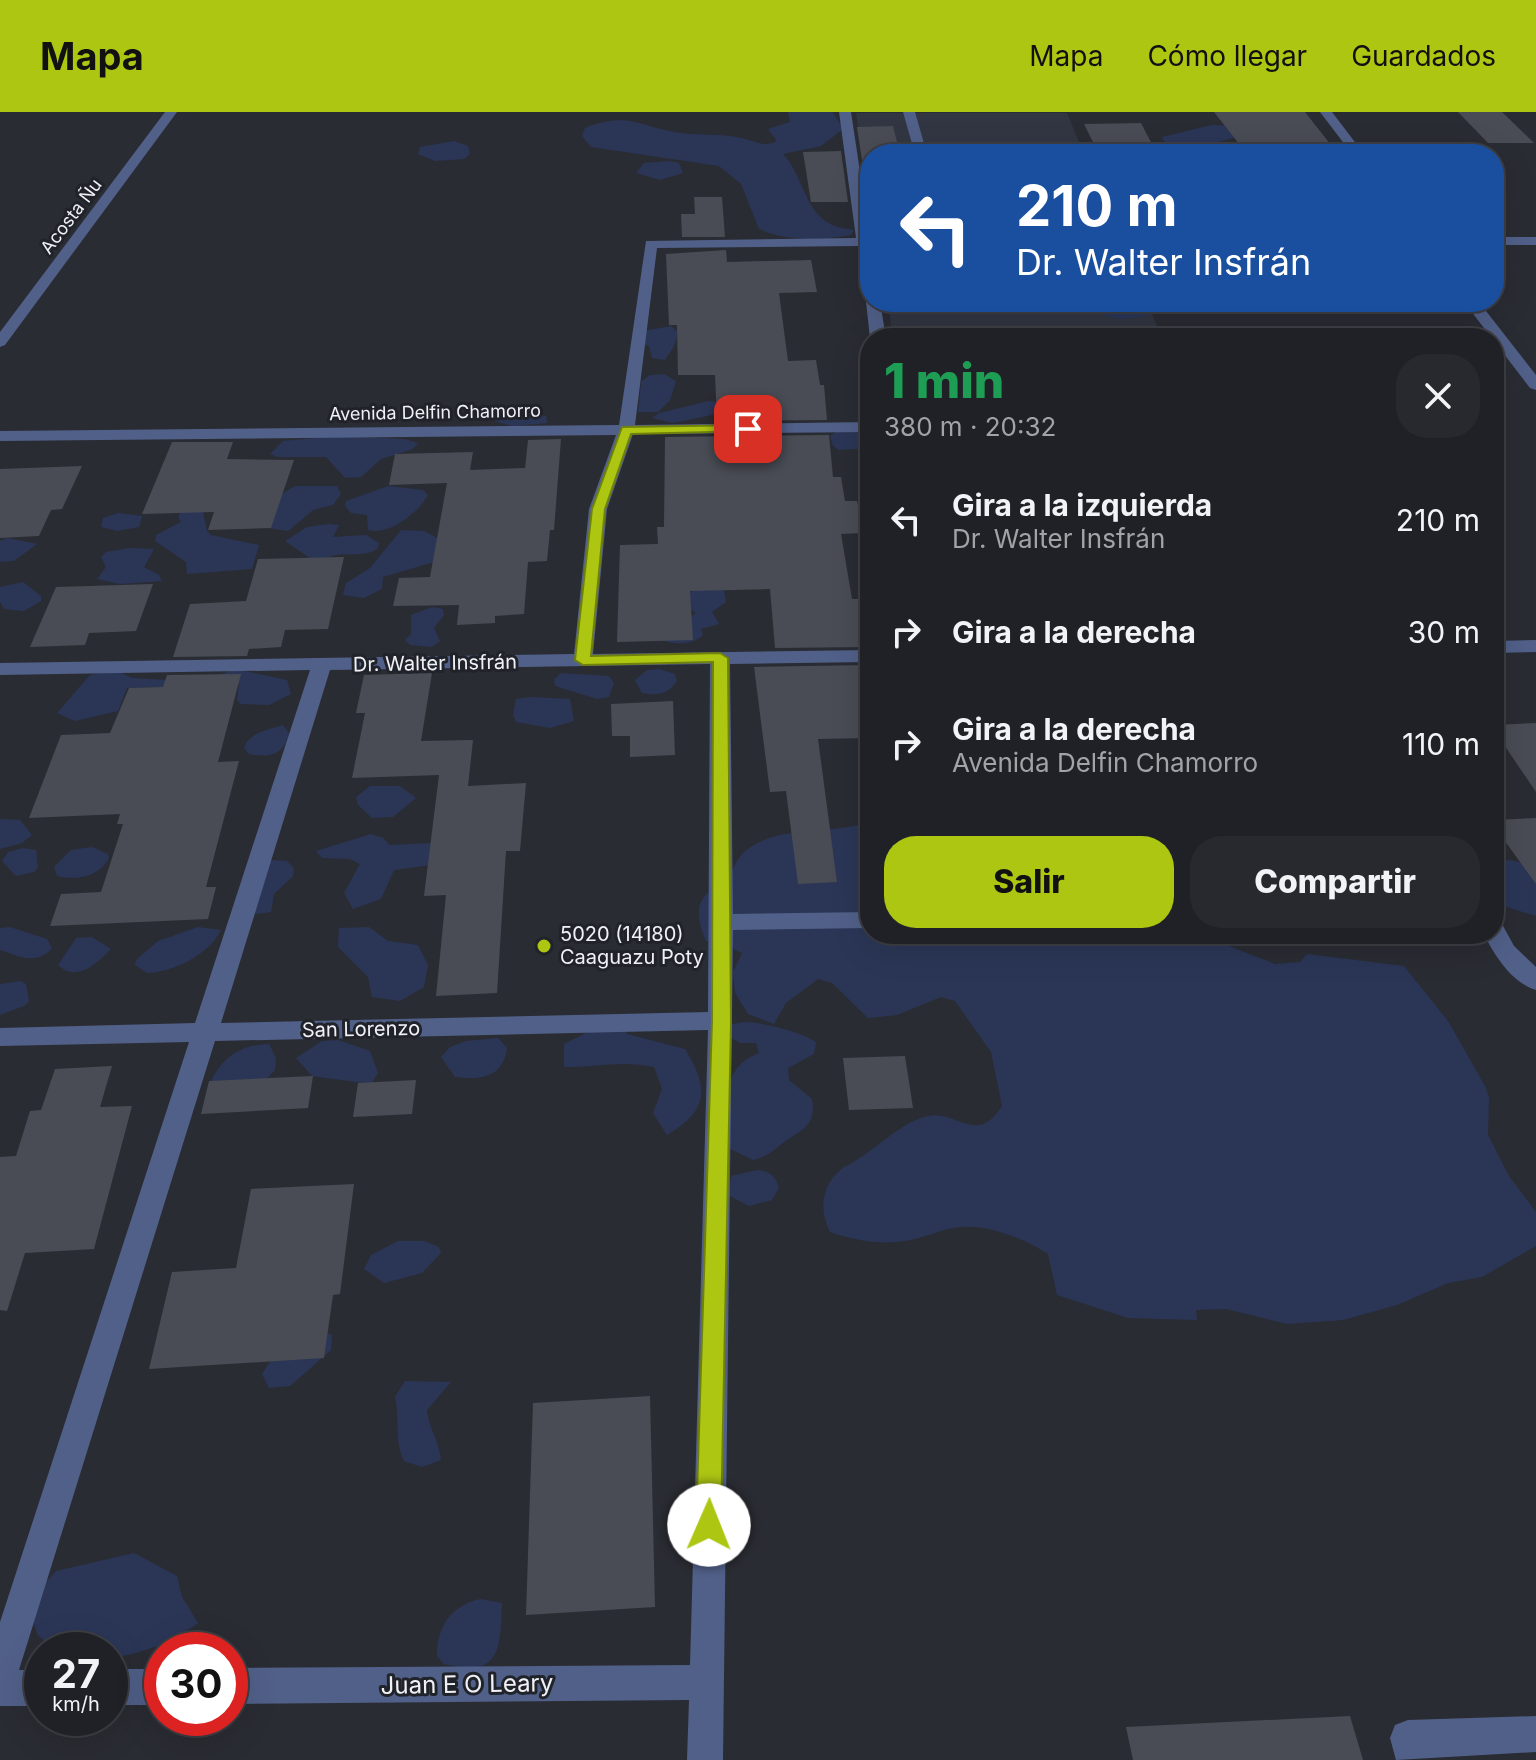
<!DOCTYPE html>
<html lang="es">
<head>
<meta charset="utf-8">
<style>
	:root { --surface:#202126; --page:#28292e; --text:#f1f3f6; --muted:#a2a3a7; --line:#3d3e43; --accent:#acc612 }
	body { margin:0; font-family:Inter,sans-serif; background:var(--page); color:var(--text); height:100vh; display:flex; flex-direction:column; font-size:30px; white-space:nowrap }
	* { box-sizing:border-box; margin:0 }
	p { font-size:26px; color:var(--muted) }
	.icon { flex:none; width:44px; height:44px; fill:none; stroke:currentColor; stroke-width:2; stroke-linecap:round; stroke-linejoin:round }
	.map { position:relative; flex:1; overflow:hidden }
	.details { position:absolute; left:860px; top:216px; width:644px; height:616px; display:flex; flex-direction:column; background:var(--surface); border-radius:32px; box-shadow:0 8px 32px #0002,0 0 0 2px var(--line) }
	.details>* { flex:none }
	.guide { position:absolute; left:860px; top:32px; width:644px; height:168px; border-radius:32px; box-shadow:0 8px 32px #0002,0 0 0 2px var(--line); background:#1a4fa0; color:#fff; overflow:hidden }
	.speed { position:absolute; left:24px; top:1520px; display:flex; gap:16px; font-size:40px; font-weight:700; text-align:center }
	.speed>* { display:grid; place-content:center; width:104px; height:104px; border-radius:50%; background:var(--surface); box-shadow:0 8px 32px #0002,0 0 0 2px var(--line); line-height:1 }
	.speed small { font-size:20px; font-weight:400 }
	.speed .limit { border:12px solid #d22; background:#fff; color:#111 }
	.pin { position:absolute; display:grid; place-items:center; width:68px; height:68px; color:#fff; margin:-34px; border-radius:16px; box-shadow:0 4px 12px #0006 }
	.me { position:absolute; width:88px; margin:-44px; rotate:1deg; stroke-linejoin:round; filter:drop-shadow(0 0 6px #0008) }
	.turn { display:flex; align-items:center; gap:28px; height:168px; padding:0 24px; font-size:36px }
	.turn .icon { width:104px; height:104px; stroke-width:2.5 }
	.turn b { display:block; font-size:56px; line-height:68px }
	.round { display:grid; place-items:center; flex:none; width:84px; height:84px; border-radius:32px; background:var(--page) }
	.summary { display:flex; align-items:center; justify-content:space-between; height:136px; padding:0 24px }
	h1 { font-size:48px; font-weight:800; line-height:60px; color:#1e9e55 }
	.button { display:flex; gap:16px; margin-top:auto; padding:16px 24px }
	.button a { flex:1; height:92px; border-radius:32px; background:var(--accent); color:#111; font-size:32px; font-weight:800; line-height:92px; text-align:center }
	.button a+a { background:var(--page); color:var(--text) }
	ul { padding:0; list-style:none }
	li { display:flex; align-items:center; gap:24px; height:112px; padding:0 24px }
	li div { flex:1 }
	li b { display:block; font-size:30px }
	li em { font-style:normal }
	header { display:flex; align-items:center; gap:48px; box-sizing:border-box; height:112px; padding:0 40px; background:var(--accent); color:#111 }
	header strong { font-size:38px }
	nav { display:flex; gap:44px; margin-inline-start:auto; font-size:28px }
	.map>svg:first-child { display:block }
</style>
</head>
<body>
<header>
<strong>Mapa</strong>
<nav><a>Mapa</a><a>Cómo llegar</a><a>Guardados</a></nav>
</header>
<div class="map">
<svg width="1536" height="1648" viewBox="0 0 1536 1648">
	<rect width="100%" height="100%" fill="#2a2c33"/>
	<g fill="#313642">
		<path d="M856 1H1067L1084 42H870V83Z"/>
		<path d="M888 190H1147L1162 226H893Z"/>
	</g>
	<g fill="#2b3657">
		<path d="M788 0H833L843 17 821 34 783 42C803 62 805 104 835 114 841 117 848 116 854 118L851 123C821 128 787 130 759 117L741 72 719 54 591 35 582 24 585 16C627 0 636 13 674 20 696 24 719 21 742 26 754 29 765 36 777 29L768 17 790 10Z"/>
		<path d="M1212 13 1242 14 1237 25 1215 31 1240 42H1163L1161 39 1167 35 1162 25Z"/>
		<path d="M454 29 468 34 470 42 464 47 435 49 418 42 420 35Z"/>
		<path d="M669 49 679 51 683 61 660 68 636 61 644 51Z"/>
		<path d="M1086 190H1179C1150 204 1112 220 1086 190Z"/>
		<path d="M671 214 677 219C678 230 671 239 665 248L652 246 649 234 642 232 644 219Z"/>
		<path d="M664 262 676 269 670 288 658 300H638L641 270 650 263Z"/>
		<path d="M709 289 718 290 717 302 673 311 652 306 659 301Z"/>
		<path d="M526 299 546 304 547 311 513 314 494 309 506 302Z"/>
		<path d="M866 318 870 320 869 336 839 338 833 334 830 324 836 320Z"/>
		<path d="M336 324 404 327 418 331 413 337 381 347 361 365 345 366 326 345H277L270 342 283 329Z"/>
		<path d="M296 374H337L341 382 333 393 313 398 288 419 268 416C271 395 275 383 296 374Z"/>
		<path d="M388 374 423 378 428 383C418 401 389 424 368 418L367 403 351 401 345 394 346 389Z"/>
		<path d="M202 395 207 419 211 423 259 433 252 457 187 462 186 450 155 429 156 423 181 410 178 405 181 399Z"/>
		<path d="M118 401 142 404 139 415 117 419 101 415 103 406Z"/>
		<path d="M329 412 339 413 333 425 366 423 379 431 378 436C361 450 334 433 320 453L285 429 307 415Z"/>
		<path d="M401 418 424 419 458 437 444 447 383 465 382 477 364 486 343 483 346 471 370 456Z"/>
		<path d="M7 426 37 432 14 449 0 450V429Z"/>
		<path d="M129 436 154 437 144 455 159 463 162 469 120 472 97 467 106 455 101 445 106 440Z"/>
		<path d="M23 470 41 484V489L24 499 4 497 0 490V475Z"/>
		<path d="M708 476 724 477 726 490 712 500 719 512 701 517 703 523C693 533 675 533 662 528L696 501 689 496V480Z"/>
		<path d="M432 495 443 497 444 503 434 516 440 529 432 535 410 533 405 528 411 522V503Z"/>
		<path d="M235 557 287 568 291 582 269 593 241 592 237 588 239 572 212 566Z"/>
		<path d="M659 557 675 562 677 569C668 582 658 584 642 581L635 568 647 558Z"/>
		<path d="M115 558 132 566 168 568V575L127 576 118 599 75 609 57 601 90 563Z"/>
		<path d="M561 561 609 564 614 571 609 585 597 587 555 574 554 568Z"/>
		<path d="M530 585 570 587 574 609 550 616 516 610 513 603 516 587Z"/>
		<path d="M283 613 289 621C285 643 269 646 249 642L244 636C249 620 268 618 283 613Z"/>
		<path d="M370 674H400L416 686 393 705 372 706 358 693 356 685Z"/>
		<path d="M0 707 20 708 32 723 22 731 0 737Z"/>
		<path d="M870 710V822H1172L1216 829 1275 852 1300 850 1307 842 1404 854 1448 909 1485 974 1489 986 1488 1023 1509 1064 1536 1100V1134L1482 1165 1448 1171 1397 1193 1343 1208 1287 1212 1226 1197 1196 1198 1197 1208 1128 1206 1057 1183 1048 1142C1024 1126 983 1110 953 1116 937 1119 921 1127 904 1129 879 1133 854 1128 830 1120 818 1096 822 1071 844 1055 872 1042 895 1014 924 1005 956 995 975 1036 1002 994L991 940 955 889 941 885 897 903 868 906 832 871 818 867 786 891 774 912 748 902 735 881 733 860 742 841 718 830 706 829C694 802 695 781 725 773 732 760 737 744 749 736 781 713 831 723 870 710Z"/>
		<path d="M371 722 383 726 390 733 433 731 431 753 394 758 381 787 353 797 344 781 360 752 350 747 322 746 316 739Z"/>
		<path d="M92 735 108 742 109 746C99 765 76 769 57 764L54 755 71 738Z"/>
		<path d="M23 736 36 738 38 755 34 760 16 764 2 749 8 740Z"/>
		<path d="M273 748 287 749 294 756 293 764 274 782 271 800 256 802 247 798 259 753Z"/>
		<path d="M1509 748 1525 751 1536 761 1533 767 1536 772V804L1494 791V749Z"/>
		<path d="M10 815 47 827 52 836C37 854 18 844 0 838V816Z"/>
		<path d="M198 815 221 818C209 843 173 860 147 861L135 853 136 848 158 829Z"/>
		<path d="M369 815 388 829 418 833 428 853 424 875 400 889 372 885 368 865 338 835 339 816Z"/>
		<path d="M92 825 111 837C97 851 77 871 58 853L76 826Z"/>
		<path d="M21 869 26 872 29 889 24 894 0 903V872Z"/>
		<path d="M744 910C762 910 801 920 816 930L814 942 788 956 789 968 812 987C816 1012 805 1016 787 1028 774 1037 770 1044 753 1048L726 1035C727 998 718 956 759 941L756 931H740L728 924V913Z"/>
		<path d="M592 918H625L627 922 685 937C710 977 708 999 667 1023L653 1001 662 977 654 955C623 948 596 955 564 955V932Z"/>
		<path d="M498 926 507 936C503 966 481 968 455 965L441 945 450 935 466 929Z"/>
		<path d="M338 928 370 939 378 961 371 972 312 964 296 946 322 929Z"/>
		<path d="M269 932 276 946 275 958 264 969 210 972C221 945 241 933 269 932Z"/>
		<path d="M757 1058C769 1059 776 1064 779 1076L772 1088 749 1094 728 1083 731 1064Z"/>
		<path d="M398 1129H424L439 1135 441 1141 422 1161 384 1171 364 1157 371 1143Z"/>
		<path d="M317 1217 332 1223 331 1238 290 1274 269 1276 262 1262 283 1230Z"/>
		<path d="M405 1269 451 1270 427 1298C429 1317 439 1329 441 1348L422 1355 404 1349C394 1328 400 1307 395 1285Z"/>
		<path d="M134 1441 177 1464 182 1485 198 1511C169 1531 145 1541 110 1546V1538H54L37 1522 28 1491 56 1459Z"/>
		<path d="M480 1487 502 1491C500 1538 501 1566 444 1552L437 1544C437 1514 451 1494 480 1487Z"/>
	</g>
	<g fill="#494c54">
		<path d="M1214 0H1305L1331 33H1324L1332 42H1247Z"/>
		<path d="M1458 0H1502L1534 31H1488Z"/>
		<path d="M1141 11 1157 42H1099L1084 12Z"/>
		<path d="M893 14 900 42H870L868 89 857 15Z"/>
		<path d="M841 39 848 90H811L803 40Z"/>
		<path d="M694 85H722L725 125H682L681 102H695Z"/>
		<path d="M726 138 727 150 811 148 817 180 779 181 788 249 816 248 820 273H824L827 308 717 309 715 263H678L677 213H669L666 142Z"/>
		<path d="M829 323 833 365H841L845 389H857L864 421 841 422 852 487H870V515H862L866 535 775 536 770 477 690 479 693 528 617 530 620 433 658 432 657 415H664L665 325Z"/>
		<path d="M561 327 554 418H550L547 449 528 450 524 502 495 504V511L457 513 459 493 393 494 399 466 430 465 447 371 389 373 395 342 473 340 470 358 525 356 528 328Z"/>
		<path d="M172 330H233L227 347 294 348 271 416 208 418 214 400 142 402Z"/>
		<path d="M82 354 62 397 51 398 39 424 0 426V357Z"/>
		<path d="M344 445 328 517 285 518 281 535 249 537 247 544 173 545 190 492 246 489 258 447Z"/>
		<path d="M153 472 136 519 89 521 85 533 30 535 56 475Z"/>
		<path d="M868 553 870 578 864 579 870 626 818 627 837 770 798 772 786 679 770 680 754 555Z"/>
		<path d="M432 561 421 629 473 628 468 674 526 671 520 739H506L497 881 436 884 446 783 424 784 439 663 352 666 365 601H356L364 563Z"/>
		<path d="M241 562 218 650 239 649 206 775H216L208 807 50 814 61 782 101 780 123 712H117L120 702 29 706 61 623 110 621 129 576 163 575 167 563Z"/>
		<path d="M673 589 675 643 630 645V624H612L611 592Z"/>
		<path d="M1536 611V680L1494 618V613Z"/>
		<path d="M1536 706V772L1494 714V708Z"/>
		<path d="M905 944 913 996 849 998 843 946Z"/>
		<path d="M112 954 100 995 132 994 94 1137 25 1141 7 1199 0 1198V1045L16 1044 30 999 41 998 55 957Z"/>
		<path d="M313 964 308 996 201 1002 209 969Z"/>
		<path d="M416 968 412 1002 353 1005 358 971Z"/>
		<path d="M354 1072 340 1182 333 1183 324 1246 149 1257 172 1160 236 1156 251 1077Z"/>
		<path d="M650 1284 655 1495 526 1503 533 1291Z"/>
		<path d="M1350 1604 1363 1648H1133L1126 1615Z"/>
	</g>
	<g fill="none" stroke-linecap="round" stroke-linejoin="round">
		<g fill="#516089" fill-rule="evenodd">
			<path d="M165 0H177L5 233 0 235V220Z"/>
			<path d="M839 0H851L870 126V177L863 173 858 134 657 136 635 313 870 310V320L633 322 607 397 593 542 870 538V550L730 552 733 802 870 800V816L733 818 723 1648H687L689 1588 230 1592V1556L690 1553 708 918 215 929 19 1558H42V1594H0V1510L189 930 0 934V916L195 911 310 558 0 563V551L574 542 589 397 616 323 0 329V319L619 313 646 129 856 126ZM710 552 708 900 221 911 330 558Z"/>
			<path d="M903 0H915L927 42H915Z"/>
			<path d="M1320 0H1332L1364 42H1352Z"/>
			<rect x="1494" y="125" width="42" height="8"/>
			<path d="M870 186V190H880L886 226H870L866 190Z"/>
			<path d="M1464 190H1479L1536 263V278L1530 276Z"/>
			<path d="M1536 528V540L1494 541V529Z"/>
			<path d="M1494 810 1502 812 1514 834 1536 855V878C1512 871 1494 843 1484 822H1494Z"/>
			<rect x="110" y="1557" width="52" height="36"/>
			<path d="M1536 1604V1640L1396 1648 1390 1626 1395 1613 1408 1608Z"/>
		</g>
	</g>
	<path fill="#acc612" stroke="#70810c" stroke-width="2" d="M748 313 754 317 753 319 631 322 605 397 591 544 720 541 728 546 731 909 721 1413 718 1421 709 1424 700 1421 696 1413 712 909 713 550 583 553 575 548 592 397 622 315Z"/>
	<circle fill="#acc612" stroke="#202329" stroke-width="3" cx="544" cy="834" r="8"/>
	<g text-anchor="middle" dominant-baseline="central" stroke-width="6" stroke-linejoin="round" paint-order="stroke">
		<g font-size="18" fill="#eff1f6" stroke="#202329">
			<text transform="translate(71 104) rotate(-53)">Acosta Ñu</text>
			<text transform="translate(435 300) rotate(-1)">Avenida Delfin Chamorro</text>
		</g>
		<g font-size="20" fill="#eff1f6" stroke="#202329">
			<text transform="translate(435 551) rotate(-1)">Dr. Walter Insfrán</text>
			<text transform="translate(361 917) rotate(-1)">San Lorenzo</text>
		</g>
		<g font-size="20" fill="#eff1f6" stroke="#202329" text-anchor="start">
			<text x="560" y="822">5020 (14180)<tspan x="560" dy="23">Caaguazu Poty</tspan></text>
		</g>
		<g font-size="24" fill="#eff1f6" stroke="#202329">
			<text transform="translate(467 1572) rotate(-1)">Juan E O Leary</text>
		</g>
	</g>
</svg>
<div class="speed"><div>27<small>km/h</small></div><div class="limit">30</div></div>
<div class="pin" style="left:748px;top:317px;background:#d93025"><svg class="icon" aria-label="arrive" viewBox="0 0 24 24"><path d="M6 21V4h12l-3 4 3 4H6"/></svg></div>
<svg class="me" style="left:709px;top:1413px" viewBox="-20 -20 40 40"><circle r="19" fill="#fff"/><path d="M0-13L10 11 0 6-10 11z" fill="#acc612"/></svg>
<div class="guide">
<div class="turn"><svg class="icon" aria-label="left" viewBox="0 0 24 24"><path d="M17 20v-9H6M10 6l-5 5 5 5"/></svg><div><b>210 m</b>Dr. Walter Insfrán</div></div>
</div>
<section class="details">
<div class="summary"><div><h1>1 min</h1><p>380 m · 20:32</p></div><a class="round"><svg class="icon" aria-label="close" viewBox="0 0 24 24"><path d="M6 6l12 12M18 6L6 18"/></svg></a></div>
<ul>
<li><svg class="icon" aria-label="left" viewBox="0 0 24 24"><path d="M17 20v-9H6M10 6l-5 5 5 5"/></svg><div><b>Gira a la izquierda</b><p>Dr. Walter Insfrán</p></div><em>210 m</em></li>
<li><svg class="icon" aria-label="right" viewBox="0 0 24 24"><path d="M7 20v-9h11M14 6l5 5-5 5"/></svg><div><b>Gira a la derecha</b></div><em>30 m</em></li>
<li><svg class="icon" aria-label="right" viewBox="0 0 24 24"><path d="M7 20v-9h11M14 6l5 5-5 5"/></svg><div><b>Gira a la derecha</b><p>Avenida Delfin Chamorro</p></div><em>110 m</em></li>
</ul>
<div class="button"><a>Salir</a><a>Compartir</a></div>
</section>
</div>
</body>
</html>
